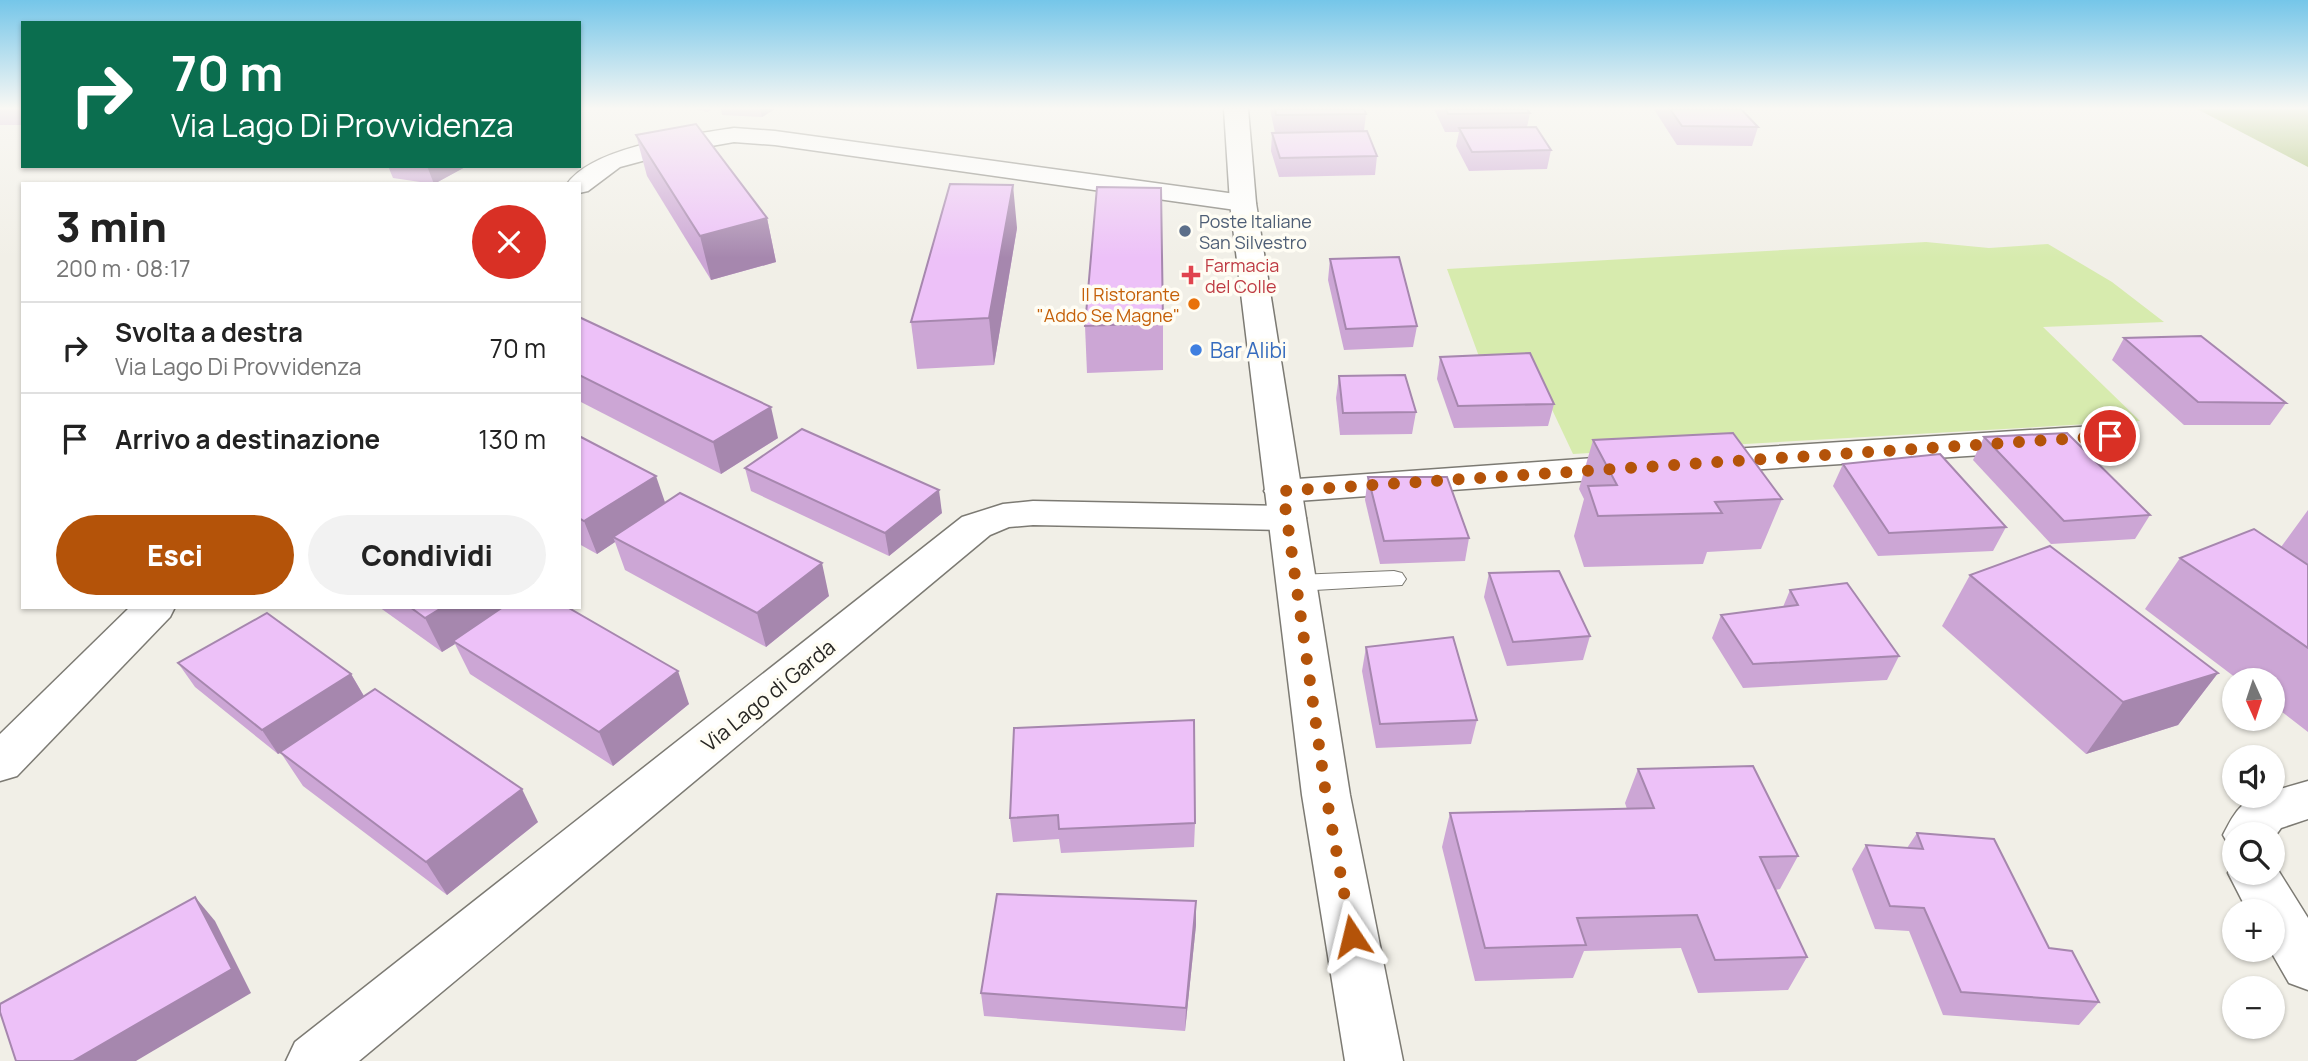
<!DOCTYPE html>
<html lang="it">
<head>
<meta charset="utf-8">
<style>
	:root { --surface:#fff; --page:#f2f2f2; --text:#222; --muted:#767676; --line:#e0e0e0; --accent:#b45309 }
	body { margin:0; font-family:Manrope,sans-serif; background:var(--page); color:var(--text); height:100vh; display:flex; flex-direction:column; font-size:26px; white-space:nowrap }
	* { box-sizing:border-box; margin:0 }
	p { font-size:23px; color:var(--muted) }
	.icon { flex:none; width:38px; height:38px; fill:none; stroke:currentColor; stroke-width:2; stroke-linecap:round; stroke-linejoin:round }
	.map { position:relative; flex:1; overflow:hidden }
	.details { position:absolute; left:21px; top:182px; width:560px; height:427px; display:flex; flex-direction:column; background:var(--surface); border-radius:0px; box-shadow:0 2px 5px #0004 }
	.details>* { flex:none }
	.guide { position:absolute; left:21px; top:21px; width:560px; height:147px; border-radius:0px; box-shadow:0 2px 5px #0004; background:#0b6e4f; color:#fff; overflow:hidden }
	.needle { width:46px; rotate:177deg }
	.buttons { position:absolute; left:2222px; top:668px; display:grid; gap:14px }
	.buttons a { display:grid; place-items:center; width:63px; height:63px; border-radius:50%; background:var(--surface); box-shadow:0 2px 5px #0004; font-size:35px }
	.pin { position:absolute; display:grid; place-items:center; width:60px; height:60px; color:#fff; margin:-30px; border:4px solid #fff; border-radius:50%; box-shadow:0 2px 7px #0007 }
	.me { position:absolute; width:77px; margin:-38px; rotate:350deg; stroke-linejoin:round; filter:drop-shadow(0 0 5px #0008) }
	.turn { display:flex; align-items:center; gap:24px; height:147px; padding:0 35px; font-size:32px }
	.turn .icon { width:91px; height:91px; stroke-width:2.5 }
	.turn b { display:block; font-size:49px; line-height:60px }
	.round { display:grid; place-items:center; flex:none; width:74px; height:74px; border-radius:37px; background:var(--page) }
	.summary { display:flex; align-items:center; justify-content:space-between; height:119px; padding:0 35px }
	h1 { font-size:42px; font-weight:800; line-height:52px }
	.action { display:flex; gap:14px; margin-top:auto; padding:14px 35px }
	.action a { flex:1; height:80px; border-radius:42px; background:var(--accent); color:#fff; font-size:28px; font-weight:800; line-height:80px; text-align:center }
	.action a+a { background:var(--page); color:var(--text) }
	ul { padding:0; list-style:none }
	li { display:flex; align-items:center; gap:21px; height:91px; padding:0 35px; border-top:2px solid var(--line) }
	li div { flex:1 }
	li b { display:block; font-size:26px }
	li em { font-style:normal }
	.map>svg:first-child { display:block }
</style>
</head>
<body>
<div class="map">
<svg width="2308" height="1061" viewBox="0 0 2308 1061">
	<rect width="100%" height="100%" fill="#f1efe7"/>
	<path fill="#d7ebae" d="M1926 242 1989 248 2048 244 2112 282 2164 322 2043 327 2140 421 1573 454 1531 365 1481 362 1447 269Z"/>
	<path fill="#a7bf6e" d="M2197 109H2308V167Z"/>
	<g fill="none" stroke-linecap="round" stroke-linejoin="round">
		<g stroke="#7c7a73" stroke-width="2">
			<path id="lane" d="M1394 571 1402 573 1406 579 1402 585 1297 591 1289 589 1285 583 1289 577 1297 575Z"/>
		</g>
		<g stroke="#7c7a73" stroke-width="3">
			<g id="street">
				<path d="M734 128 775 131 1243 195 1252 197 1256 203 1252 209 1243 211 775 145 734 142 672 153 620 167 588 191 579 193V184H567C594 146 689 135 734 128Z"/>
				<path d="M2110 425 2122 429 2128 436 2122 443 2110 447 1700 473 1687 470 1682 462 1687 454 1700 451Z"/>
				<path d="M1636 455 1649 458 1654 466 1649 474 1636 477 1283 502 1270 499 1264 491 1270 483 1283 480Z"/>
				<path d="M1033 501 1287 506 1300 509 1306 518 1300 527 1287 530 1033 525 1009 527 990 535 359 1061H286L295 1042 962 517 1003 504Z"/>
				<path d="M130 607H175L170 617 17 776 0 781V734Z"/>
				<path d="M2308 781V819L2281 828 2273 839V835H2235V851L2231 849 2223 835C2236 810 2243 796 2273 796V791Z"/>
				<path d="M2235 858V873H2273V862L2308 918V990L2289 983 2270 950H2273V912H2248L2228 873Z"/>
			</g>
		</g>
		<g stroke="#7c7a73" stroke-width="3">
			<path id="secondary" d="M1224 109H1248L1256 203 1350 795 1403 1061H1345L1302 795 1230 203Z"/>
		</g>
		<use href="#lane" fill="#fff" fill-rule="evenodd"/>
		<use href="#street" fill="#fff" fill-rule="evenodd"/>
		<use href="#secondary" fill="#fff" fill-rule="evenodd"/>
	</g>
	<g fill="#cca6d5">
		<rect x="0" y="109" width="23" height="16"/>
		<path d="M693 109H712L708 112Z"/>
		<path d="M721 109H775L762 117 722 115Z"/>
		<path d="M1270 109H1364L1366 114 1364 131 1377 156 1375 175 1279 177 1271 151 1272 133H1275Z"/>
		<path d="M1434 109H1527L1530 113 1527 127 1551 150 1547 169 1469 171 1456 146 1459 132H1445Z"/>
		<path d="M1655 109H1741L1758 127 1752 146 1677 145 1655 111Z"/>
		<path d="M636 135 767 218 776 262 711 280 647 176Z"/>
		<path d="M388 166H467L434 184 393 178Z"/>
		<path d="M1017 228 994 365 917 369 911 322Z"/>
		<path d="M1330 259 1417 326 1413 347 1344 350 1328 280Z"/>
		<path d="M579 317 778 438 721 474 579 401Z"/>
		<path d="M1163 323V370L1087 373 1085 326Z"/>
		<path d="M2124 338 2286 403 2270 425H2184L2112 360Z"/>
		<path d="M1440 357 1554 404 1548 426 1454 428 1437 379Z"/>
		<path d="M1339 376 1416 412 1412 434 1340 435 1336 398Z"/>
		<path d="M579 436 665 503 829 596 766 647 625 570 615 542 597 554 579 544Z"/>
		<path d="M1984 437 2150 515 2135 539 2051 544 1973 460Z"/>
		<path d="M1593 440 1782 499 1761 549 1707 552 1703 564 1584 567 1574 536 1584 499 1579 489Z"/>
		<path d="M1843 464 2006 527 1993 551 1878 556 1833 486Z"/>
		<path d="M745 468 942 513 889 556 751 491Z"/>
		<path d="M1368 477 1469 538 1465 561 1380 564 1365 500Z"/>
		<path d="M2308 510V732L2273 705V681H2240L2145 609 2180 558 2281 547Z"/>
		<path d="M1489 573 1590 636 1583 660 1507 666 1484 597Z"/>
		<path d="M1970 575 2218 673 2178 725 2086 754 1942 626Z"/>
		<path d="M1790 590 1899 656 1887 680 1743 688 1712 638 1721 615 1783 607Z"/>
		<path d="M379 607H567L689 704 613 766 470 674 455 644 442 652Z"/>
		<path d="M1366 647 1477 720 1471 744 1376 748 1362 671Z"/>
		<path d="M178 663 351 674 364 696 538 822 447 895 303 786 281 753 278 754 195 687Z"/>
		<path d="M1014 728 1195 823 1194 847 1061 853 1059 839 1013 842 1010 818Z"/>
		<path d="M1638 769 1798 856 1780 889 1775 890 1807 957 1788 990 1698 993 1681 948 1584 951 1573 978 1475 981 1442 847 1450 813 1627 809 1625 803Z"/>
		<path d="M1917 833 2049 948 2099 1002 2079 1025 1943 1015 1909 931 1875 929 1852 869 1866 845 1907 848Z"/>
		<path d="M1196 901V925L1185 1031 984 1016 981 993Z"/>
	</g>
	<g fill="#a687ae">
		<path d="M760 109H775L762 117Z"/>
		<path d="M427 166H467L434 184Z"/>
		<path d="M1013 185 1017 228 994 365 989 318Z"/>
		<path d="M767 218 776 262 711 280 700 236Z"/>
		<path d="M771 407 778 438 721 474 713 442Z"/>
		<path d="M656 476 667 508 613 537 615 542 597 554 584 521Z"/>
		<path d="M939 490 942 513 889 556 885 533Z"/>
		<path d="M822 563 829 596 766 647 757 613Z"/>
		<path d="M443 607H512L453 641 455 644 442 652 425 618Z"/>
		<path d="M678 671 689 704 613 766 599 732Z"/>
		<path d="M2218 673 2178 725 2086 754 2123 702Z"/>
		<path d="M351 674 365 698 278 754 262 730Z"/>
		<path d="M522 789 538 822 447 895 426 862Z"/>
		<path d="M195 897 215 921 251 993 136 1061H73Z"/>
		<path d="M1196 901V925L1185 1031 1186 1008Z"/>
	</g>
	<g fill="#edc1f8" stroke="#a687ae" stroke-width="2">
		<path d="M1275 109H1364L1366 114 1276 115Z"/>
		<path d="M1446 109H1527L1530 113 1448 114Z"/>
		<path d="M1670 109H1741L1758 127 1682 126Z"/>
		<path d="M696 124 767 218 700 236 636 135Z"/>
		<path d="M1536 127 1551 150 1472 152 1459 128Z"/>
		<path d="M1367 131 1377 156 1280 158 1272 133Z"/>
		<path d="M950 184 1013 185 989 318 911 322Z"/>
		<path d="M1097 187 1161 188 1163 323 1085 326Z"/>
		<path d="M1399 257 1417 326 1346 329 1330 259Z"/>
		<path d="M579 317 771 407 713 442 579 375Z"/>
		<path d="M2201 336 2286 403 2198 402 2124 338Z"/>
		<path d="M1530 353 1554 404 1458 406 1440 357Z"/>
		<path d="M1405 375 1416 412 1343 413 1339 376Z"/>
		<path d="M802 429 939 490 885 533 745 468Z"/>
		<path d="M1733 433 1782 499 1715 502 1722 513 1598 516 1588 486 1617 485 1593 440Z"/>
		<path d="M2067 433 2150 515 2064 521 1984 437Z"/>
		<path d="M579 436 656 476 584 521 579 518Z"/>
		<path d="M1940 454 2006 527 1889 533 1843 464Z"/>
		<path d="M1368 477H1447L1469 538 1384 541Z"/>
		<path d="M680 493 822 563 757 613 613 537Z"/>
		<path d="M2254 529 2308 565V648L2180 558Z"/>
		<path d="M2050 546 2218 673 2123 702 1970 575Z"/>
		<path d="M1559 571 1590 636 1513 642 1489 573Z"/>
		<path d="M1847 583 1899 656 1753 664 1721 615 1798 605 1790 590Z"/>
		<path d="M410 607H443L425 618Z"/>
		<path d="M503 607H567L678 671 599 732 453 641Z"/>
		<path d="M267 613 351 674 262 730 178 663Z"/>
		<path d="M1453 637 1477 720 1380 724 1366 647Z"/>
		<path d="M375 689 522 789 426 862 280 752Z"/>
		<path d="M1194 720 1195 823 1059 829 1058 815 1010 818 1014 728Z"/>
		<path d="M1753 766 1798 856 1760 857 1807 957 1715 960 1697 915 1577 918 1586 945 1485 948 1450 813 1654 808 1638 769Z"/>
		<path d="M1917 833 1994 839 2049 948 2072 951 2099 1002 1961 992 1924 908 1890 906 1866 845 1923 849Z"/>
		<path d="M997 894 1196 901 1186 1008 981 993Z"/>
		<path d="M195 897 232 969 73 1061H16L0 1012V1004Z"/>
	</g>
	<linearGradient id="sky" x2="0" y2="1"><stop stop-color="#75c6e9"/><stop offset="0.42" stop-color="#f9f8f4"/><stop offset="1" stop-color="#f9f8f4" stop-opacity="0"/></linearGradient>
	<rect width="2308" height="258" fill="url(#sky)"/>
	<g fill="none" stroke-linecap="round" stroke-linejoin="round">
		<path stroke="#b45309" stroke-width="12" stroke-dasharray="0 21.6" d="M1352 936 1326 795 1283 491 2110 436"/>
	</g>
	<circle fill="#5c6f8a" stroke="#fffdf4" stroke-width="2.5" cx="1185" cy="231" r="7"/>
	<path fill="#e0444e" stroke="#fffdf4" stroke-width="2.5" d="M1187.5 264.5h7v7h7v7h-7v7h-7v-7h-7v-7h7z"/>
	<circle fill="#e8710a" stroke="#fffdf4" stroke-width="2.5" cx="1194" cy="304" r="7"/>
	<circle fill="#3f7fe0" stroke="#fffdf4" stroke-width="2.5" cx="1196" cy="350" r="7"/>
	<g text-anchor="middle" dominant-baseline="central" stroke-width="7" stroke-linejoin="round" paint-order="stroke">
		<g font-size="18" fill="#4e5e75" stroke="#fffdf4" text-anchor="start">
			<text x="1199" y="221">Poste Italiane<tspan x="1199" dy="21">San Silvestro</tspan></text>
		</g>
		<g font-size="18" fill="#be3a42" stroke="#fffdf4" text-anchor="start">
			<text x="1205" y="265">Farmacia<tspan x="1205" dy="21">del Colle</tspan></text>
		</g>
		<g font-size="18" fill="#c56008" stroke="#fffdf4" text-anchor="end">
			<text x="1180" y="294">Il Ristorante<tspan x="1180" dy="21">"Addo Se Magne"</tspan></text>
		</g>
		<g font-size="21" fill="#366cbe" stroke="#fffdf4" text-anchor="start">
			<text x="1210" y="350">Bar Alibi</text>
		</g>
		<g font-size="21" fill="#282724" stroke="#fffdf4">
			<text transform="translate(768 695) rotate(-39)">Via Lago di Garda</text>
		</g>
	</g>
</svg>
<div class="buttons">
<a><svg class="needle" viewBox="-14 -14 28 28"><path d="M0-13l5 13h-10z" fill="#e53935"/><path d="M0 13l5-13h-10z" fill="#767676"/></svg></a>
<a><svg class="icon" aria-label="sound" viewBox="0 0 24 24"><path d="M4 9h4l5-4v14l-5-4H4zM17 9q2 3 0 6"/></svg></a>
<a><svg class="icon" aria-label="search" viewBox="0 0 24 24"><circle cx="10" cy="10" r="6"/><path d="M15 15l6 6"/></svg></a>
<a>+</a>
<a>−</a>
</div>
<div class="pin" style="left:2110px;top:436px;background:#d93025"><svg class="icon" aria-label="arrive" viewBox="0 0 24 24"><path d="M6 21V4h12l-3 4 3 4H6"/></svg></div>
<svg class="me" style="left:1352px;top:936px" viewBox="-20 -20 40 40"><path d="M0-17L14 15 0 8-14 15z" fill="#b45309" stroke="#fff" stroke-width="4"/></svg>
<div class="guide">
<div class="turn"><svg class="icon" aria-label="right" viewBox="0 0 24 24"><path d="M7 20v-9h11M14 6l5 5-5 5"/></svg><div><b>70 m</b>Via Lago Di Provvidenza</div></div>
</div>
<section class="details">
<div class="summary"><div><h1>3 min</h1><p>200 m · 08:17</p></div><a class="round" style="background:#d93025;color:#fff"><svg class="icon" aria-label="close" viewBox="0 0 24 24"><path d="M6 6l12 12M18 6L6 18"/></svg></a></div>
<ul>
<li><svg class="icon" aria-label="right" viewBox="0 0 24 24"><path d="M7 20v-9h11M14 6l5 5-5 5"/></svg><div><b>Svolta a destra</b><p>Via Lago Di Provvidenza</p></div><em>70 m</em></li>
<li><svg class="icon" aria-label="arrive" viewBox="0 0 24 24"><path d="M6 21V4h12l-3 4 3 4H6"/></svg><div><b>Arrivo a destinazione</b></div><em>130 m</em></li>
</ul>
<div class="action"><a>Esci</a><a>Condividi</a></div>
</section>
</div>
</body>
</html>
